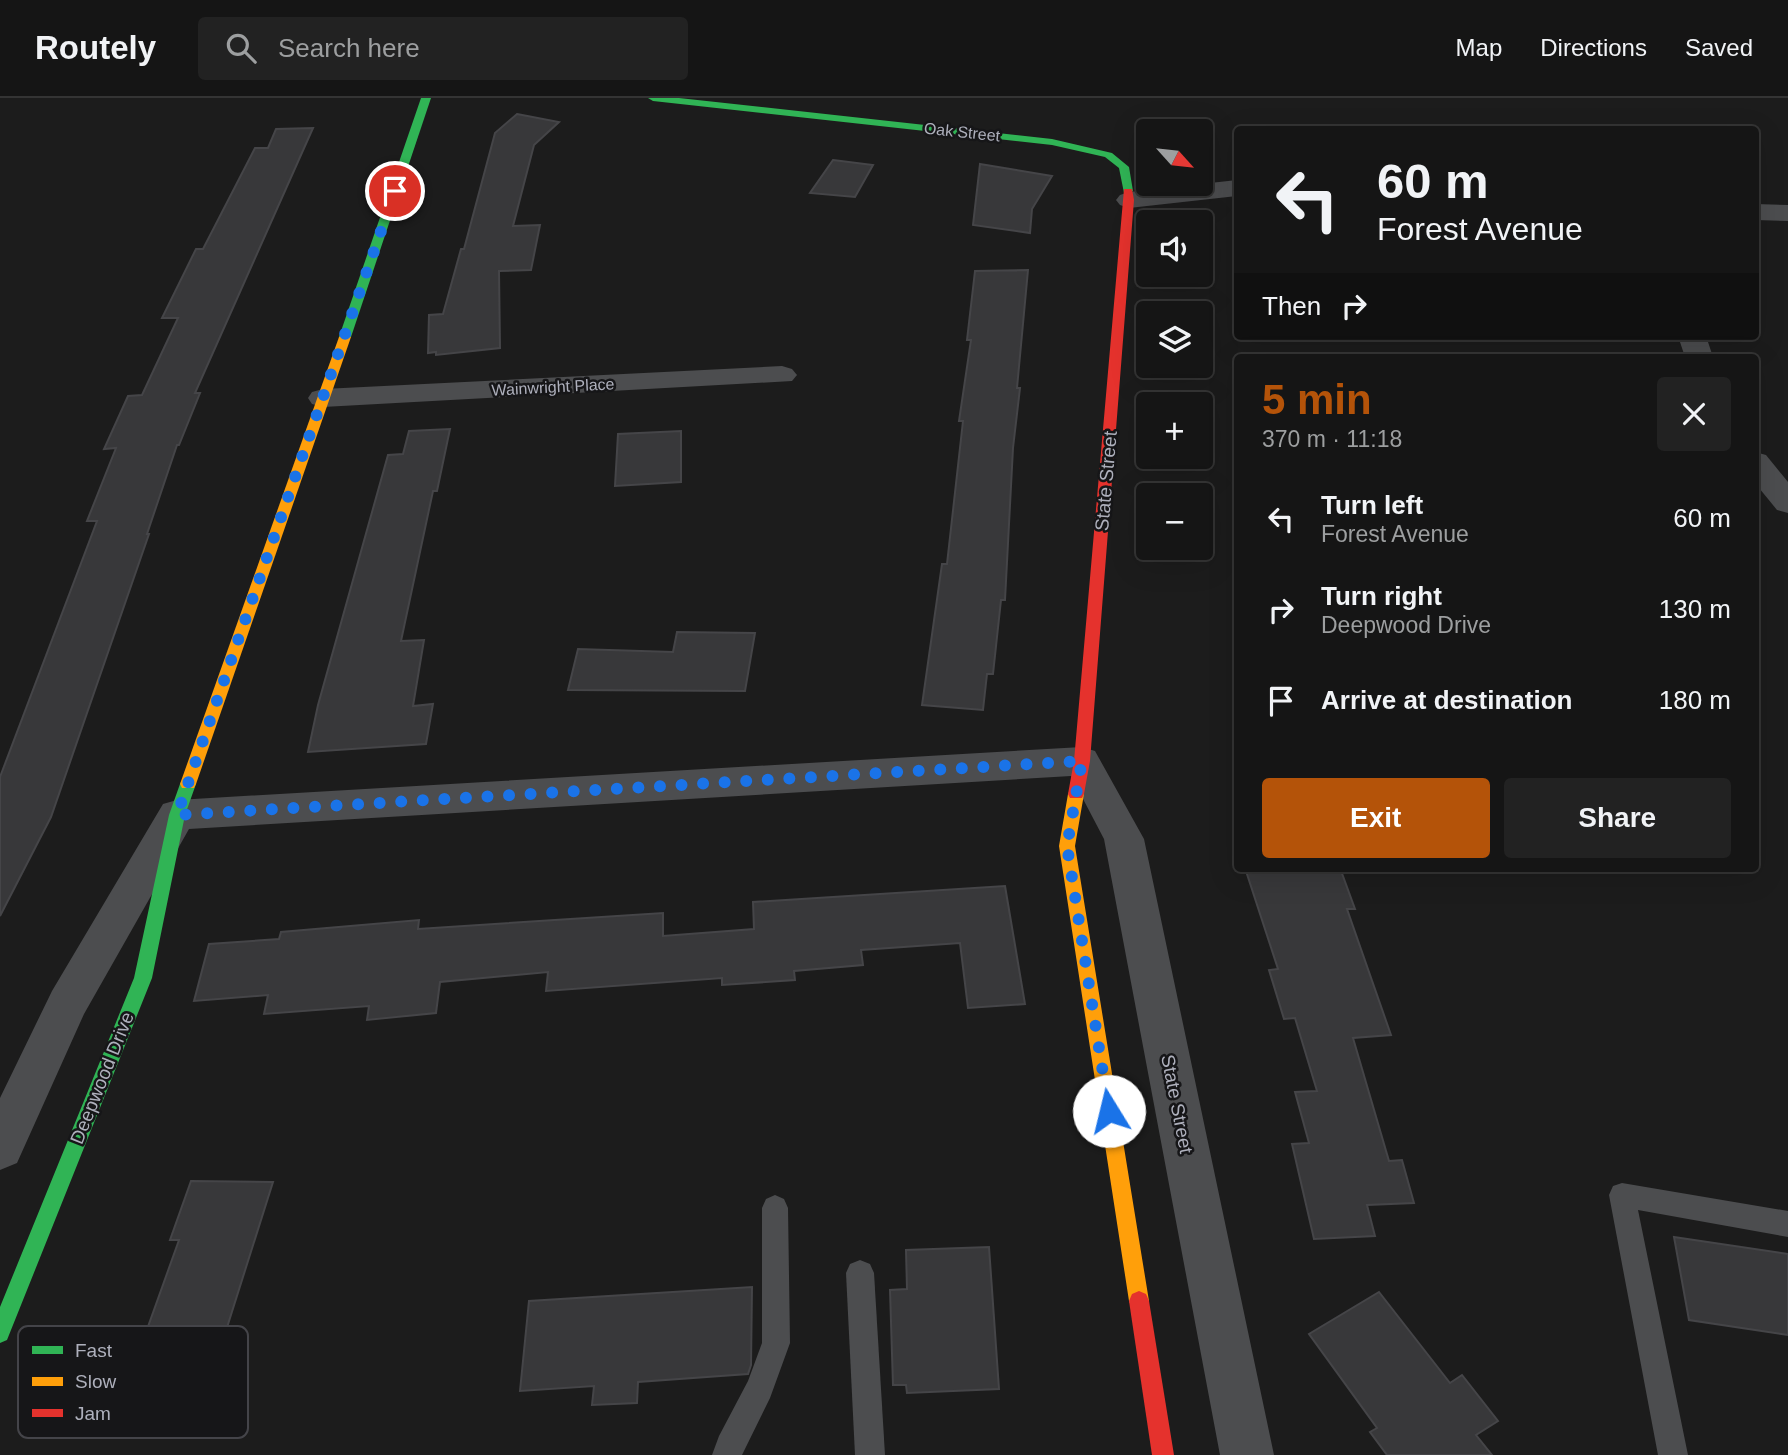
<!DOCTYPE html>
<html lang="en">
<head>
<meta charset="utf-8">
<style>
	:root { --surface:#151515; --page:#222; --text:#f1f3f6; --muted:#9d9fa0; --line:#343434; --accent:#b45309 }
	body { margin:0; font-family:Arial,sans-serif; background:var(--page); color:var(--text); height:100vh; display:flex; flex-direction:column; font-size:26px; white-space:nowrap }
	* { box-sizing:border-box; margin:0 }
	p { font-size:23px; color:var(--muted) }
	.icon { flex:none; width:38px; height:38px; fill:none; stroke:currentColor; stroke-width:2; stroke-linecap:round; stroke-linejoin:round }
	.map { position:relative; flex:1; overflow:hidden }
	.details { position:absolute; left:1234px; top:256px; width:525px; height:518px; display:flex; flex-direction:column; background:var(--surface); border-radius:7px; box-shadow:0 7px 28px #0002,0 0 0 2px var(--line) }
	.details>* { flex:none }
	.guide { position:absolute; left:1234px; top:28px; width:525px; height:214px; border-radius:7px; box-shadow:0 7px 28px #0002,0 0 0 2px var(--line); background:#151515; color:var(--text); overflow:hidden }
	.needle { width:46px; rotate:117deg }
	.fabs { position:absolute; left:1136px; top:21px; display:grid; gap:14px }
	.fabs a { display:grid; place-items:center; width:77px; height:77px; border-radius:7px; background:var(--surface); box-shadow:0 7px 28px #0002,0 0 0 2px var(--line); font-size:35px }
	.pin { position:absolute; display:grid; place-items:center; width:60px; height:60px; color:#fff; margin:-30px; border:4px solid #fff; border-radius:50%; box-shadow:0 2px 7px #0007 }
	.me { position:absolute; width:77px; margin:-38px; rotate:351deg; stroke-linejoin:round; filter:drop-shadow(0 0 5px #0008) }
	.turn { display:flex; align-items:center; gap:24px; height:147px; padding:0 28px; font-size:32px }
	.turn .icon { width:91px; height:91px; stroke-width:2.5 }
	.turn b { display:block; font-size:49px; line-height:60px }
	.then { display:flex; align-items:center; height:66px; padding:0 28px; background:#0003; gap:14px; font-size:26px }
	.round { display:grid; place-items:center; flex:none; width:74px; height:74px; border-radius:7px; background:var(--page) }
	.summary { display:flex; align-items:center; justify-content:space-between; height:119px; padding:0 28px }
	h1 { font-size:42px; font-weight:600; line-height:52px; color:var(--accent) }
	.primary-button { display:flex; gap:14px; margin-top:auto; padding:14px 28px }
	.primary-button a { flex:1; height:80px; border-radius:7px; background:var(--accent); color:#fff; font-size:28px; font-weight:600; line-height:80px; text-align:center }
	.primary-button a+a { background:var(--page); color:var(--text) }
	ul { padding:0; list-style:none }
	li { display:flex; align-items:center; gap:21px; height:91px; padding:0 28px }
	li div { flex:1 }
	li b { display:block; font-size:26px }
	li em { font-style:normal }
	header { display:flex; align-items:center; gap:42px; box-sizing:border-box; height:98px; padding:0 35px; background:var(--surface); border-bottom:2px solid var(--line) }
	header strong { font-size:33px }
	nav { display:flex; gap:38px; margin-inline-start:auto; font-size:24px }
	.search { width:490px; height:63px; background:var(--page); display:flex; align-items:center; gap:18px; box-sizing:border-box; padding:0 24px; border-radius:7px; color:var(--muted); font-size:26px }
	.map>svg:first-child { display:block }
</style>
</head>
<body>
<header>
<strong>Routely</strong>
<div class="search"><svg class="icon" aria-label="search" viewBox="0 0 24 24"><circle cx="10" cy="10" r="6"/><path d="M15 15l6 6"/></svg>Search here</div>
<nav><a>Map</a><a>Directions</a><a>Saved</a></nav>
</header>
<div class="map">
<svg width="1788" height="1357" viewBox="0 0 1788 1357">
	<rect width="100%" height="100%" fill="#1c1c1c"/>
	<g fill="#38383a" stroke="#454548" stroke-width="2">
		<path d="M517 16 559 24 534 47 513 128 540 127 531 172 499 173 500 250 436 257V254L428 255 429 217 443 216 461 151H464L495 35Z"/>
		<path d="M313 30 195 295H200L179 347H177L147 436H149L51 719 0 818V679L97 423H87L116 350 104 351 128 298 142 297 178 220H162L196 151H203L255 50H268L276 31Z"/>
		<path d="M833 62 873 67 855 99 810 95Z"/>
		<path d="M980 66 1052 78 1032 111 1030 135 973 127Z"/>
		<path d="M1028 172 1017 290H1020L1013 350 1005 502H1001L993 576H987L983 612 922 607 942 466H947L963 323H959L971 242H967L975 173Z"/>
		<path d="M450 331 437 393H433L401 543 424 542 413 608 433 606 426 646 308 654 318 607 388 357 403 356 409 333Z"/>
		<path d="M681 333V384L615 388 618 336Z"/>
		<path d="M677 534 755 535 745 593 568 592 578 551 673 554Z"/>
		<path d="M1245 770H1340L1355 811H1347L1391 937 1353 940 1389 1063 1402 1062 1414 1105 1367 1107 1375 1138 1314 1141 1292 1046 1309 1045 1295 994 1317 993 1295 920 1284 921 1269 872 1278 871Z"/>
		<path d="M1005 788 1025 906 968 910 960 845 861 852 863 867 794 873 795 882 722 887V880L546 893 548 874 440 884 436 915 367 922 369 908 264 916 268 897 194 903 209 846 279 841 281 834 419 822 418 831 663 815V838L754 831 753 804Z"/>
		<path d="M191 1083 273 1084 211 1280 130 1279 179 1142H170Z"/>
		<path d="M1674 1139 1788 1156V1237L1689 1222Z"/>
		<path d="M989 1149 999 1291 907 1295 906 1287H893L890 1192 907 1191 906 1152Z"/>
		<path d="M752 1189 751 1267 748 1276 638 1284 637 1305 592 1307 594 1288 520 1293 529 1203Z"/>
		<path d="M1379 1194 1450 1285 1462 1277 1498 1323 1476 1337 1492 1357H1387L1370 1334 1377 1330 1309 1236Z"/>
	</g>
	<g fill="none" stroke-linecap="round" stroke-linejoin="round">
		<g fill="#4c4d4f" fill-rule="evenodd">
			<path d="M1622 1085 1788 1113V1139L1638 1112 1688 1357H1658L1609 1097 1613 1088Z"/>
			<path d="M775 1097 784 1101 788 1110 790 1245 770 1300 742 1357H712L719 1338 748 1283 762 1245V1110L766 1101Z"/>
			<path d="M860 1162 870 1166 874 1175 885 1357H855L846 1175 850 1166Z"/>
		</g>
		<g fill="#4c4d4f" fill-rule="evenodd">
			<path d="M1237 82V98L1129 110 1120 107 1116 102 1120 97 1129 94Z"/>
			<path d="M1755 106 1788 107V123L1755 122Z"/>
			<path d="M1678 238H1706L1713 259H1685Z"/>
			<path d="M782 268 792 271 797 277 792 283 323 309 312 306 308 300 312 294 323 291Z"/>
			<path d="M1755 354 1766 357 1788 384V415L1777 412 1755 385Z"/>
			<path d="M1082 649 1095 653 1144 741 1274 1357H1220L1104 741 1071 678 189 731 84 916 17 1065 0 1072V1000L52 893 163 706 177 702Z"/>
		</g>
		<g fill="#30b455" fill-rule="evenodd">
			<path d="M421 0H431L351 239 345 242 341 241 339 239Z"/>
			<path d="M648 0H679L1052 41 1112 55 1129 69 1133 93 1124 95 1119 70 1105 59 1052 47 653 3Z"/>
			<path d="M188 680 194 682 196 686 185 717 152 880 7 1242 0 1245V1209L134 880 169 717 180 686 182 682Z"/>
		</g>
		<g fill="#ff9f0a" fill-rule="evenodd">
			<path d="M345 236 351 239 196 686 194 690H182L180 686 339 239Z"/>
			<path d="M1076 690 1082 692 1084 696 1075 748 1149 1203 1146 1210 1139 1213 1132 1210 1129 1203 1059 748 1068 696 1070 692Z"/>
		</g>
		<g fill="#e5322d" fill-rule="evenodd">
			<path d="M1124 91H1132L1134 102 1090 663 1084 696 1082 700H1070L1068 696 1074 663Z"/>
			<path d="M1139 1193 1146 1196 1149 1203 1174 1357H1152L1129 1203 1132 1196Z"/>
		</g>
	</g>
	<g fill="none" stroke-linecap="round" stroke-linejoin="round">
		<path stroke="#1a73e8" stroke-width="12" stroke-dasharray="0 21.6" d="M395 93 177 717 1082 663 1067 748 1109 1013"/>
	</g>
	<g text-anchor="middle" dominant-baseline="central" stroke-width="5" stroke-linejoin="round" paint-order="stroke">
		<g font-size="16" fill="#aeb0bc" stroke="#161618">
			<text transform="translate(962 34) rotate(6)">Oak Street</text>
			<text transform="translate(553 289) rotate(-3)">Wainwright Place</text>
		</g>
		<g font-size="19" fill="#aeb0bc" stroke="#161618">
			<text transform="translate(1106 383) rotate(-85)">State Street</text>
			<text transform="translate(102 980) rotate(-68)">Deepwood Drive</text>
			<text transform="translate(1177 1006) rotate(79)">State Street</text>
		</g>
	</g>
	<rect x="18" y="1228" width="230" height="112" rx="10" fill="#161618" stroke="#444449" stroke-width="2"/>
	<rect x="32" y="1248" width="31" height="8" fill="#30b455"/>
	<rect x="32" y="1279" width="31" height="9" fill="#ff9f0a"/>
	<rect x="32" y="1311" width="31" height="8" fill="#e5322d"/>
	<g font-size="19" fill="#aeb0bc">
		<text x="75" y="1259">Fast</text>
		<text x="75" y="1290">Slow</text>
		<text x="75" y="1322">Jam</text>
	</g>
</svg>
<div class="fabs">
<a><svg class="needle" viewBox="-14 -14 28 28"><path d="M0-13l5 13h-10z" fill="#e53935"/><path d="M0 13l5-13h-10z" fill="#9d9fa0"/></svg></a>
<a><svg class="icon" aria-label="sound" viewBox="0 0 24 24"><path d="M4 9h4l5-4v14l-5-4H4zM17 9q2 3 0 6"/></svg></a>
<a><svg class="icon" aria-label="layers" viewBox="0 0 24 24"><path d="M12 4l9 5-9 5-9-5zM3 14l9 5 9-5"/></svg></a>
<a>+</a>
<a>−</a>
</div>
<div class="pin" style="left:395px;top:93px;background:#d93025"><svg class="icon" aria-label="arrive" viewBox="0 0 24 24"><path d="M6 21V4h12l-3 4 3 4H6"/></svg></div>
<svg class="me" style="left:1109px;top:1013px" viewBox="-20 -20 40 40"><circle r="19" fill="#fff"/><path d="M0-13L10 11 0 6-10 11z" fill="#1a73e8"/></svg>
<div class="guide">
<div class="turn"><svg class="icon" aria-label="left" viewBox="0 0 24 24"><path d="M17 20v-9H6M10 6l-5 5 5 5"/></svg><div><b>60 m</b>Forest Avenue</div></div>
<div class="then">Then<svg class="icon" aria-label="right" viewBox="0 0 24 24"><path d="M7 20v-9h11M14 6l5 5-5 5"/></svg></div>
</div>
<section class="details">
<div class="summary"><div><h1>5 min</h1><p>370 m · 11:18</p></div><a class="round"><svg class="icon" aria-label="close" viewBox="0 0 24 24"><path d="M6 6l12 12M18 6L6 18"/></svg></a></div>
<ul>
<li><svg class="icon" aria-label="left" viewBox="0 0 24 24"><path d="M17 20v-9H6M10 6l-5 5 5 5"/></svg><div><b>Turn left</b><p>Forest Avenue</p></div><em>60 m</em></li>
<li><svg class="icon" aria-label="right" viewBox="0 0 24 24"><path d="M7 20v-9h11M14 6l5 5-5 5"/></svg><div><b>Turn right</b><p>Deepwood Drive</p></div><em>130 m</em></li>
<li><svg class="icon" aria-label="arrive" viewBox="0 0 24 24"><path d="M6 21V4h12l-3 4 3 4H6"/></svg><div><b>Arrive at destination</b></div><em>180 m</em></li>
</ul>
<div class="primary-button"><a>Exit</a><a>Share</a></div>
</section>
</div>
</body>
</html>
